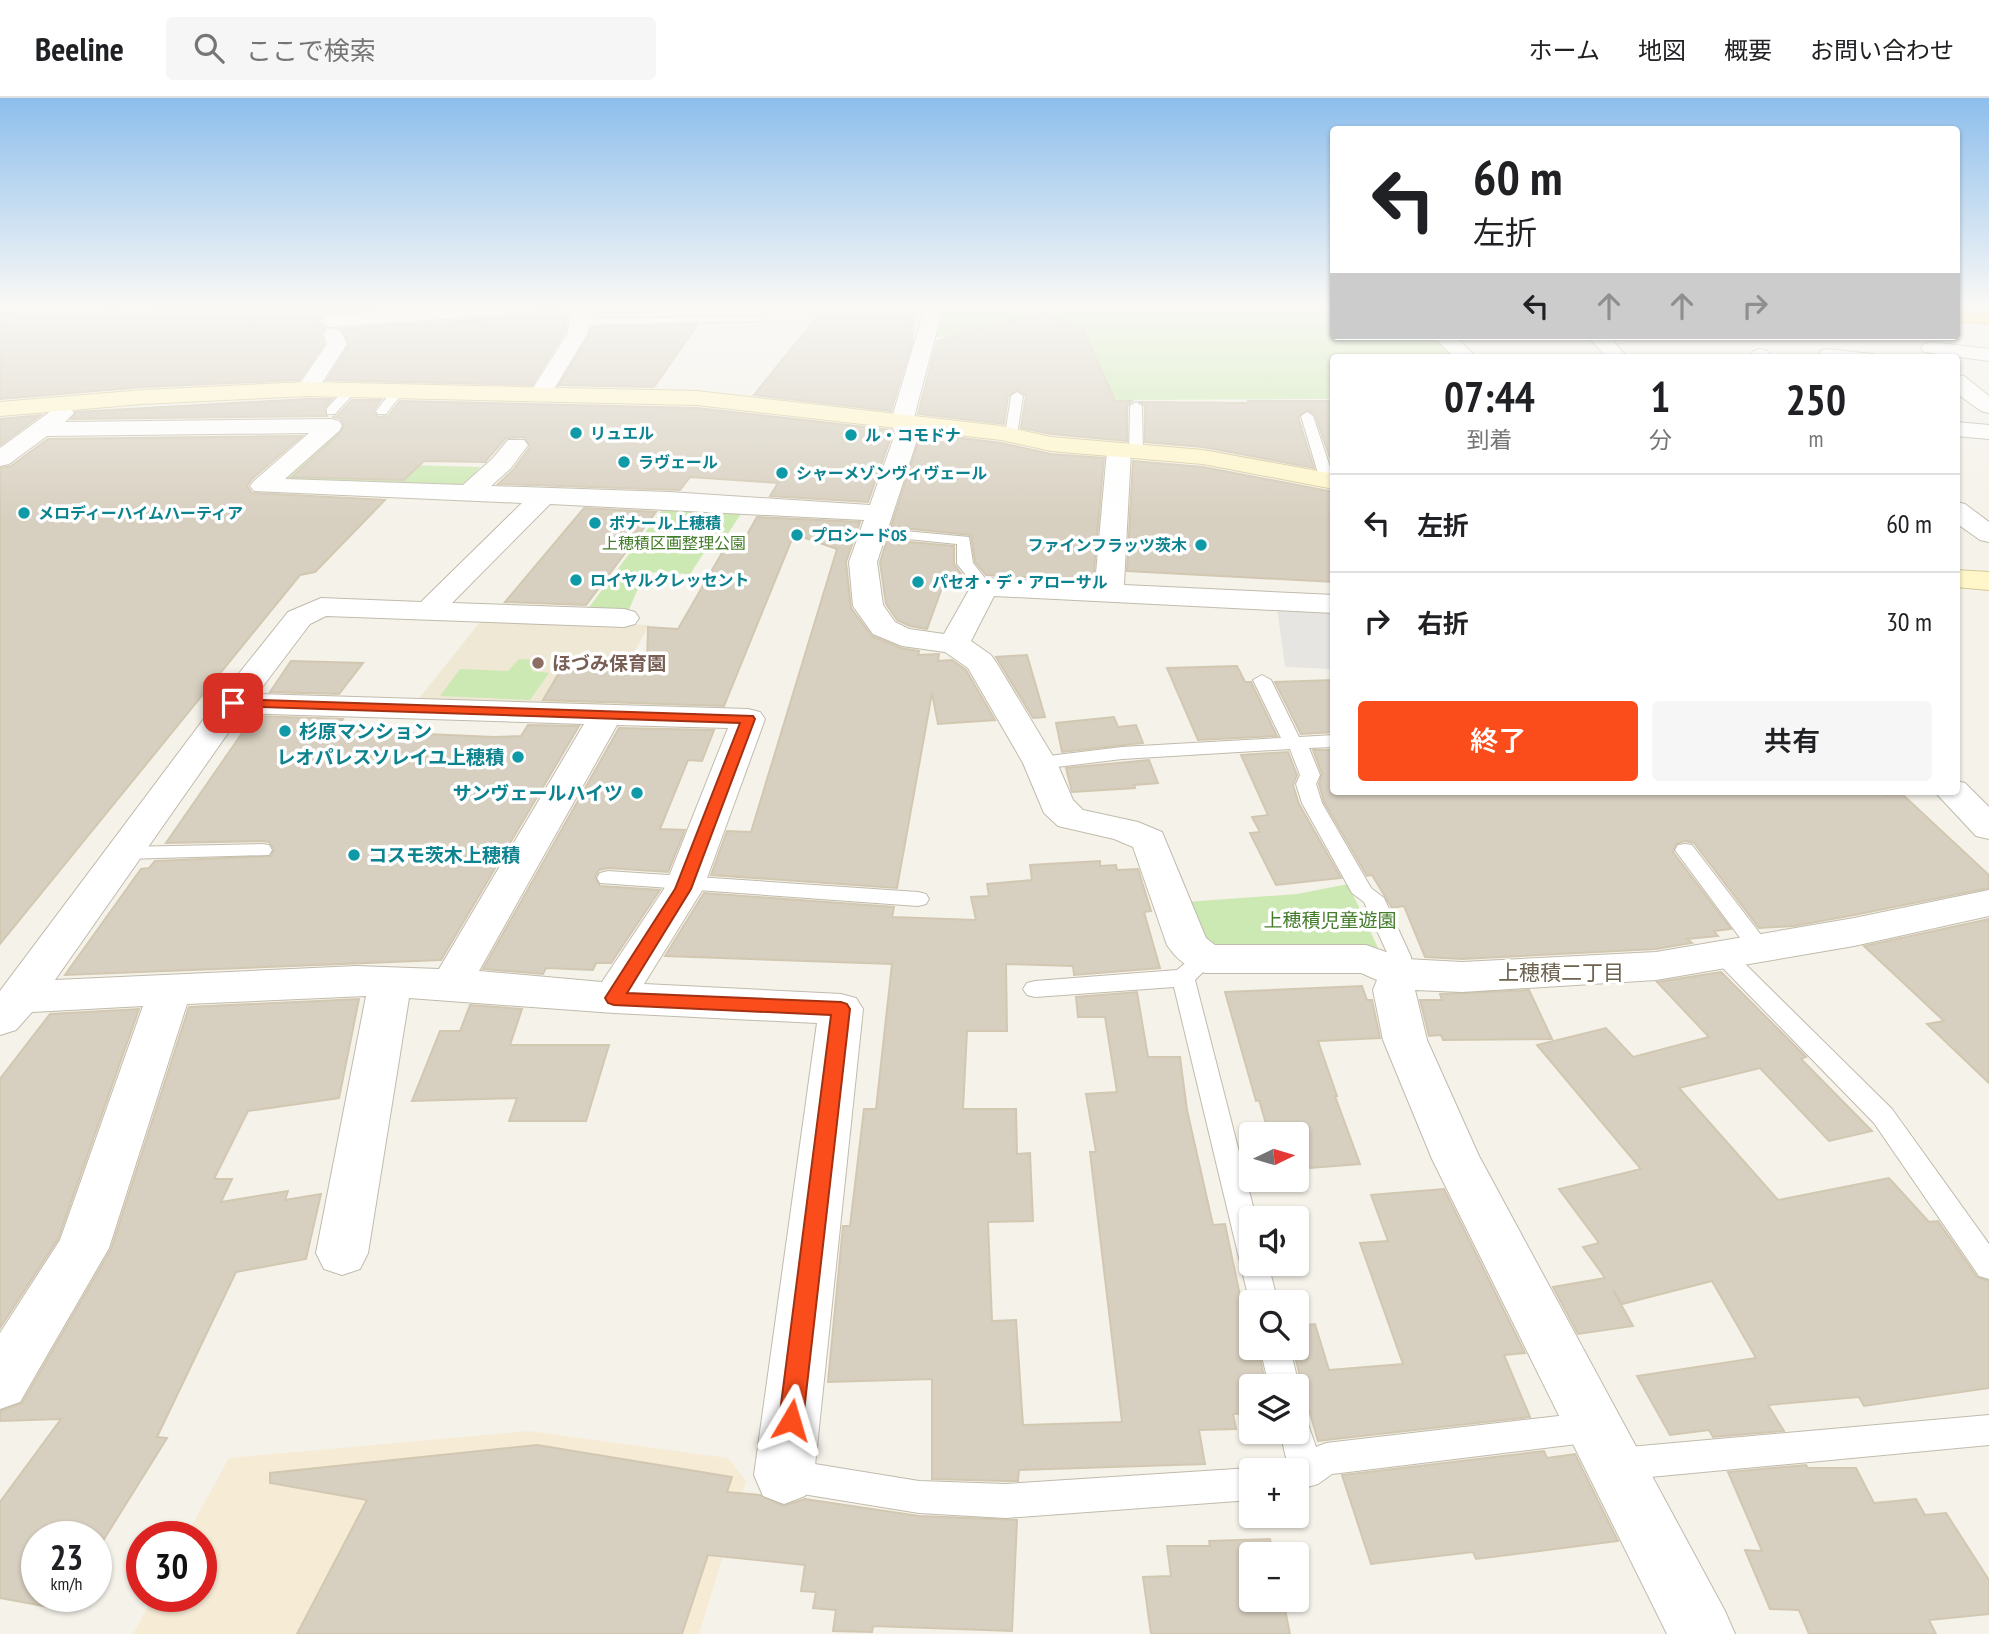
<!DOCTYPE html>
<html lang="ja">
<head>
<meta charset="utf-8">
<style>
	:root { --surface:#fff; --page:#f6f6f6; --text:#202124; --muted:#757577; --line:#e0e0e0; --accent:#fb4c1b }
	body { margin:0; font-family:"PT Sans Narrow","Noto Sans JP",sans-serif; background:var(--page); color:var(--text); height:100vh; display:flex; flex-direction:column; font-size:26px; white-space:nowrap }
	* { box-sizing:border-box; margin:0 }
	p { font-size:23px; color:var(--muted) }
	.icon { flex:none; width:38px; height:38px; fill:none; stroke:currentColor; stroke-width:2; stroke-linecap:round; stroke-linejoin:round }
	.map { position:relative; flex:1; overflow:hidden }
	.side { position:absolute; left:1330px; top:256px; width:630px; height:441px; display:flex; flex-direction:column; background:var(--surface); border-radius:7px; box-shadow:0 2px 5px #0004 }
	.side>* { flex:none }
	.hud { position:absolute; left:1330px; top:28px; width:630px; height:214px; border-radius:7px; box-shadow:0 2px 5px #0004; background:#fff; color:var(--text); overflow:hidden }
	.needle { width:46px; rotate:85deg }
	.tools { position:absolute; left:1239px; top:1024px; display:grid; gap:14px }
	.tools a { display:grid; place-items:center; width:70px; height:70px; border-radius:7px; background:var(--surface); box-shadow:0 2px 5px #0004; font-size:35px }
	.speed { position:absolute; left:21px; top:1423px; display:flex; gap:14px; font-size:35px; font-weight:700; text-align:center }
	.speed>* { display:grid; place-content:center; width:91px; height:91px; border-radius:50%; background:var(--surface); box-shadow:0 2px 5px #0004; line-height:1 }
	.speed small { font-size:18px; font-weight:400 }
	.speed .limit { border:10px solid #d22; background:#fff; color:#111 }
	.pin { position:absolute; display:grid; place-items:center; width:60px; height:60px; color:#fff; margin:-30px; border-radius:14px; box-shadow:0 4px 10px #0006 }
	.me { position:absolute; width:77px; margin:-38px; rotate:7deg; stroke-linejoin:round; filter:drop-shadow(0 0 5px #0008) }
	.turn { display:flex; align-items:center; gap:24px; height:147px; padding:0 28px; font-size:32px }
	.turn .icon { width:91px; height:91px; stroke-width:2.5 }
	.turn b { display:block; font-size:49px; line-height:60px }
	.lanes { display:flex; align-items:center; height:66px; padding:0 28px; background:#0003; justify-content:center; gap:35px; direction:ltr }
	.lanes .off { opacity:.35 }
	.eta { display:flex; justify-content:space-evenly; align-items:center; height:119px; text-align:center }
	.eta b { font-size:42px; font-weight:600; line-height:49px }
	.primary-button { display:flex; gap:14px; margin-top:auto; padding:14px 28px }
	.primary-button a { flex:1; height:80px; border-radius:7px; background:var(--accent); color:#fff; font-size:28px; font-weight:600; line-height:80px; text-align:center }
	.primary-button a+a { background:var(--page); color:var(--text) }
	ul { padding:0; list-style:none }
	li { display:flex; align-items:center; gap:21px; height:98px; padding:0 28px; border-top:2px solid var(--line) }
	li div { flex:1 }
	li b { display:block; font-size:26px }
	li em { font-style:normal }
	header { display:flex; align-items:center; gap:42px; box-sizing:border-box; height:98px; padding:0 35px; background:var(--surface); border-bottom:2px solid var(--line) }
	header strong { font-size:33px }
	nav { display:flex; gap:38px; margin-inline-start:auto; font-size:24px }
	.search { width:490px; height:63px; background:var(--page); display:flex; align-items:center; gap:18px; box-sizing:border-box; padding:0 24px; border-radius:7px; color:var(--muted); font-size:26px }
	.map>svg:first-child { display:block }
</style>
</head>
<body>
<header>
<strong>Beeline</strong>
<div class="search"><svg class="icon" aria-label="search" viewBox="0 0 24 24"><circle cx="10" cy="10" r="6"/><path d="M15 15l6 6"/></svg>ここで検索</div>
<nav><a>ホーム</a><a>地図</a><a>概要</a><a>お問い合わせ</a></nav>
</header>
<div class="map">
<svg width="1989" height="1536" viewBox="0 0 1989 1536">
	<rect width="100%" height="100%" fill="#f5f2ea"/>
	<path fill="#f6ebd5" d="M528 1333 728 1360 746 1383 699 1536H133L154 1498H201V1438H186L229 1360Z"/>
	<path fill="#eee8d4" d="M484 519 649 527 604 611 417 603Z"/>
	<g fill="#cde9b3">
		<path d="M1023 209H1333L1334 238H1431L1454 259H1334L1333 301 1102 302 1075 241 935 239 944 212Z"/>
		<path d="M348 324 336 365 480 369 468 384 448 390 292 385 285 378Z"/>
		<path d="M665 408 744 411 718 451 707 450 690 476 645 474 628 514 587 512Z"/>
		<path d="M519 561 538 562 532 573 549 575 530 602 440 598 460 571 508 573Z"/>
		<path d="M1348 786 1380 854 1207 849 1185 804 1297 796Z"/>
	</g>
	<path fill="#e6e5e1" d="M1277 510 1333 513V571L1285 569Z"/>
	<g fill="#d7cfbf" stroke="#d2c8b2" stroke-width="2">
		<path d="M195 209H410L329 214 318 221V225L325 230 321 237 324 246 299 282 143 289 0 301V215Z"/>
		<path d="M538 209H559L566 220 565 234 532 287 327 282 349 247 342 231 527 218Z"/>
		<path d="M909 212 910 219H913L912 245 891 313 754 297 822 213Z"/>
		<path d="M1041 214 1082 229 1115 303H1132L1127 308V343L1051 336 1021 330 1026 298 1018 292 1008 298 1004 326 918 316 937 243Z"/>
		<path d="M697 227 654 289 559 287 590 236 591 229Z"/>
		<path d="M307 301H332L324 310 327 318 71 321 76 314Z"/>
		<path d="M352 302H381L373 313 378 319 388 318 400 303 697 310 891 332 892 336 868 404 770 398 778 385 690 379 680 392 498 386 513 372 530 349 524 339 506 340 485 364 424 363 404 382 292 379 341 334 344 327 340 320 332 319 337 318Z"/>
		<path d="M1248 303H1334V371L1315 317 1308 312 1298 319 1314 370 1203 349 1145 344V308L1140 304 1249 305Z"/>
		<path d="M41 317 0 347V321Z"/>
		<path d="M921 335 1001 345 1051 356 1104 360 1093 483 986 477 975 464 971 437 891 429Z"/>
		<path d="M302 338 252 381 247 388 252 395 385 402 315 474 300 477 0 846V370L11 368 48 341Z"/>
		<path d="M1133 363 1203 369 1334 394V484L1127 473Z"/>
		<path d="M584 410 656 414 586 507 505 504Z"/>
		<path d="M757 419 860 424 846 464 851 510 872 538 901 550 919 553 918 557 939 556 938 563 952 562 966 572 995 622 938 626 932 595 897 790 711 777 727 733 751 734 837 451 794 436 724 608 543 602 563 568 647 569 648 529 678 531 723 453 737 454Z"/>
		<path d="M887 442 954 448V466L962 477 947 476 927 531 910 528 897 522 886 506 880 464Z"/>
		<path d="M1027 557 1045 619 1033 620 996 559Z"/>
		<path d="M291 563 363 565 339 596 270 594Z"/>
		<path d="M1237 568 1245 584H1251L1277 638 1198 642 1167 570Z"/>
		<path d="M1334 582V634L1301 636 1275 584Z"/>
		<path d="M254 618 343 621 336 632 494 639 521 638 528 627 579 628 441 862 65 877 141 771 149 770 155 763 271 758 274 751 269 744 262 743 166 745Z"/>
		<path d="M1114 619 1118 629 1136 627 1143 645 1062 654 1056 625Z"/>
		<path d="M619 630 714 632 702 663 688 662 660 731 685 732 668 774 608 770 599 772 595 779 600 788 660 792 611 865H596L593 872 546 870 543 876 483 871Z"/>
		<path d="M1313 652H1334V693H1880L1885 697 1902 696 1989 777V790L1854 817 1794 828 1759 830 1694 745 1685 743 1676 746 1673 754 1731 831 1714 833 1718 838 1687 841 1692 845 1656 851 1462 861 1425 859 1404 808 1392 810 1372 777 1367 778 1324 704 1319 686 1322 676Z"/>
		<path d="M1288 654 1297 677 1293 687 1299 706 1341 780 1276 787 1250 735 1260 734 1252 719 1268 717 1241 657Z"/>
		<path d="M1149 662 1158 685 1134 687 1135 690 1072 694 1066 670Z"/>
		<path d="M1100 763V768L1116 767 1117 772 1138 771 1151 813 1144 814 1160 870 1074 877 1073 868 1006 866 1007 933H967L963 1011H1016L1017 1056 1030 1055 1033 1123 988 1124 992 1223 1016 1222 1023 1327 1122 1324 1090 1054H1096L1086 996 1117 994 1105 919H1078L1076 899 1137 894 1148 959H1180L1187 1012 1213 1127 1225 1126 1247 1231H1251V1250H1258L1266 1288H1251V1315L1233 1316 1236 1331 1199 1332 1205 1366 1019 1372 1018 1383H1006L932 1381V1281L828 1284 843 1128H850L864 1011H876L892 866 665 858 704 795 894 809 892 819 976 822 971 799 989 798 987 786 1032 782 1030 767Z"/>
		<path d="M1989 821V985L1927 926 1944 923 1864 848Z"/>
		<path d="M1721 874 1806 959 1801 961 1872 1033 1829 1043 1760 970 1679 990 1778 1102 1889 1080 1929 1124 1938 1123 1977 1179 1989 1183V1290L1864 1308 1859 1299 1768 1307 1784 1333 1713 1339 1709 1332 1670 1337 1637 1278 1756 1260 1712 1183 1622 1206 1613 1192 1633 1228 1578 1236 1553 1189 1605 1180 1583 1149 1599 1145 1559 1091 1641 1071 1537 947 1606 930 1633 959 1709 939 1657 884Z"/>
		<path d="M1362 888 1367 902H1372L1380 940 1318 943 1337 998H1335L1360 1066 1297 1071V1036H1269L1259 1002 1256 1003 1225 894Z"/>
		<path d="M1529 892 1552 941 1443 942 1441 937 1429 938 1420 902H1442L1440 896Z"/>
		<path d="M359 901 339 1000 248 1013 214 1081H232L221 1104 288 1093 285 1102 321 1096 306 1161 236 1174 157 1339 167 1340 96 1454V1438H37V1498H67L59 1511 0 1500V1404L61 1321 0 1323V1313L22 1305 111 1151 189 909Z"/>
		<path d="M470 907 522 911 510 947H609L586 1023H509L517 1000 412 1003 440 933H460Z"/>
		<path d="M139 911 58 1141 0 1230V981L50 916Z"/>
		<path d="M1444 1091 1525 1255 1504 1257 1530 1319 1318 1343 1309 1312H1297V1297L1302 1287 1293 1250H1297V1228L1315 1226 1329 1272 1403 1266 1360 1145 1388 1143 1371 1097Z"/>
		<path d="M537 1347 732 1379 727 1394 760 1397 783 1408 805 1401 919 1418 1017 1422 1012 1533 873 1528 872 1534 833 1533 836 1512 813 1510 816 1494 801 1493 805 1467 708 1457 682 1536H297L367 1402 270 1385V1375Z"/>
		<path d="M1544 1353 1547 1360 1575 1356 1618 1443 1476 1461 1473 1454 1371 1466 1342 1377Z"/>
		<path d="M1806 1367 1808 1370H1856L1874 1405 1916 1401 1925 1417 1946 1415 1989 1482V1516L1929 1522 1936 1536H1809L1799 1512 1770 1511 1745 1452 1762 1453 1728 1374Z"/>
		<path d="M1270 1441 1273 1456H1251V1502H1283L1290 1536H1151L1143 1479 1171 1478 1167 1448H1210L1209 1443Z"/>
	</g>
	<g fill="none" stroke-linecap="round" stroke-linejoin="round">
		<g stroke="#c1bbac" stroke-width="2">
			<g id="lane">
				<path d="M759 218 763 219V223L578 227 573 224 578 221Z"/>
				<path d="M1825 251 1873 256 1879 259 1821 256 1819 254Z"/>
				<path d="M348 288 358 291 335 316H327V310Z"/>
				<path d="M395 289 405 292 386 316H378L376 313Z"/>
				<path d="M1017 294 1023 298 1017 337 1011 341 1005 337 1011 298Z"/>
				<path d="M1136 304 1142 308 1143 354 1136 358 1129 354 1130 308Z"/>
				<path d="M1307 314 1313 318 1334 381 1332 385 1327 386 1320 382 1301 318Z"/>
				<path d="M873 430 969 439 973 465 992 489 990 492H978L957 466V446L868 437 866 434 868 431Z"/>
				<path d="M1262 577 1271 582 1299 639 1334 637V649L1309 650 1320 677 1316 686 1322 705 1371 790 1384 800 1411 859 1413 875 1409 881 1401 883 1393 881 1389 875V859L1364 804 1352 795 1302 705 1296 686 1300 677 1290 651 1122 661 1040 671 1030 665 1040 659 1122 649 1281 640 1253 582Z"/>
				<path d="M262 746 269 747 272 752 269 757 124 761 117 760 114 755 117 750 124 749Z"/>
				<path d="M1685 746 1692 747 1768 846 1771 851 1768 856 1760 859 1752 856 1675 752 1678 747Z"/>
				<path d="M608 773 918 794 926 796 929 801 926 806 918 808 600 785 597 780 600 775Z"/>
				<path d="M1723 849 1731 852 1892 1011 1989 1146V1181L1979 1178 1874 1025 1715 862 1712 857 1715 852Z"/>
				<path d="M1205 853 1213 855 1216 861 1195 882 1256 1120H1251V1166H1268L1278 1204H1251V1210L1174 889 1035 899 1027 897 1023 891 1027 885 1035 883 1177 872 1197 855Z"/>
				<path d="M1260 1250H1290L1299 1288 1297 1294V1288H1269Z"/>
				<path d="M1593 1314 1604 1318 1609 1329 1604 1340 1593 1344 1332 1376 1318 1386 1297 1392V1372H1282L1287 1364 1280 1334H1297V1319L1307 1323 1316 1349 1326 1345Z"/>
				<path d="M1989 1317V1347L1618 1382 1607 1377 1602 1366 1607 1355 1618 1350Z"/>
				<path d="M784 1361 919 1383 1006 1386 1251 1370 1256 1372H1251V1402L1006 1420 919 1415 784 1393 772 1388 768 1377 772 1366Z"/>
			</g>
		</g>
		<g stroke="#c1bbac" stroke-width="2">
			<g id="street">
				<path d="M448 209H536L527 215 329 229 319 223 329 217Z"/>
				<path d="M562 209H581L589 219 588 235 548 301H532L529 296 568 235 569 219Z"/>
				<path d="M925 209H943L913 323 919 336 877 464 883 507 895 524 909 531 944 536 974 483 984 480 1095 486 1107 353 1111 348H1127L1131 353 1124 487 1334 497V515L994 498 971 543 991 557 996 564 1057 665 1073 702 1083 712 1138 724 1162 734 1206 840 1215 847H1366L1406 861 1462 864 1656 854 1854 820 1989 792V818L1854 848 1656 882 1462 894 1415 892 1427 942 1479 1058 1725 1513 1735 1536H1667L1432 1061 1383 942 1373 892 1377 882 1361 875H1205C1188 870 1177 862 1167 847L1133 749 1114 741 1058 728 1044 715 1023 665 968 570 945 554 902 548 873 536 853 508 849 464 864 422 550 406 452 505 624 511 635 514 639 520 635 526 624 529 326 518 310 526 257 596 748 611 760 614 765 621 703 791 644 886 841 896 856 900 863 911 814 1377 805 1398 784 1406 763 1398 754 1377 817 925 614 915 409 900 368 1155 360 1171 342 1177 324 1171 316 1155 366 898 187 906 109 1150 20 1304 0 1311V1235L60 1142 143 908 32 914 16 932 0 937V893L221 598 288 514 321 500 421 504 522 405 254 393 250 388 254 383 309 335 47 338 9 366 0 368V350L55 310H71L74 315 65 324 331 321 339 323 342 328 339 333 285 381 463 387 493 360 508 342H524L528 347 511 370 491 388 669 394 870 407 895 336 891 323ZM242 615 584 626 439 871 356 868 55 882ZM617 627 728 630 664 791 602 884 479 873Z"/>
				<path d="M333 230 340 232 347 246 315 296H299L296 291 327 246 323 236 326 232Z"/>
				<path d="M1433 238H1455L1476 259H1454Z"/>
				<path d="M1588 238H1609L1627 259H1606Z"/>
				<path d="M1931 244 1989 251V263L1924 254 1921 250 1924 246Z"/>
				<path d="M1760 251 1767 253 1773 259H1751L1753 253Z"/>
				<path d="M1956 277 1964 278 1989 298V315L1981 313 1956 295Z"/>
				<path d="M1956 324 1989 327V341L1956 338Z"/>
				<path d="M1956 404 1965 406 1989 424V444L1980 442 1956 425Z"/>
				<path d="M1956 683 1965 685 1989 709V741L1976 738 1934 693H1956Z"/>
			</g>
		</g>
		<g stroke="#d5c99a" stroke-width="2">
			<g id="secondary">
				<path d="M307 284 697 293 1001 328 1051 339 1203 352 1334 376V391L1203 366 1051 353 1001 342 697 307 307 298 143 306 0 318V304L143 292Z"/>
				<path d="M1956 472 1989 474V492L1956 489Z"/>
			</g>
		</g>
		<g stroke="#dfae3a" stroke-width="2">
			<path id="highway" d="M1956 211 1989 214V226L1956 223Z"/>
		</g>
		<use href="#lane" fill="#fff" fill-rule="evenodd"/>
		<use href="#street" fill="#fff" fill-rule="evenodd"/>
		<use href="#secondary" fill="#fff6ca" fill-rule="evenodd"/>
		<use href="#highway" fill="#fed86b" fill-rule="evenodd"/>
	</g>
	<linearGradient id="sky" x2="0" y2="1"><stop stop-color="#8dbeec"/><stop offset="0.49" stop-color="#faf9f6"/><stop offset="1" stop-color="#faf9f6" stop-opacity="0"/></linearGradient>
	<rect width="1989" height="424" fill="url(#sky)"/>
	<path fill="#fb4c1b" stroke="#a33112" stroke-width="2" d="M233 601 753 618 755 621 691 791 627 895 841 904 847 906 850 911 803 1322 799 1330 791 1334 782 1330 779 1322 831 917 614 907 608 905 605 900 675 791 740 625 228 608V602Z"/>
	<g fill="#0f9aa8" stroke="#fff" stroke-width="2.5">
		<circle cx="576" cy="335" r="7"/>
		<circle cx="851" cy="337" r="7"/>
		<circle cx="624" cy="364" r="7"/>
		<circle cx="782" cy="375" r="7"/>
		<circle cx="24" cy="415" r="7"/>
		<circle cx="595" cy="425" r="7"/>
		<circle cx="797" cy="437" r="7"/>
		<circle cx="1201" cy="447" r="7"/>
		<circle cx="576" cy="482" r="7"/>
		<circle cx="918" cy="484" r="7"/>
		<circle cx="285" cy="633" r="7"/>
		<circle cx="518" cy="659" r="7"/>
		<circle cx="637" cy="695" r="7"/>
		<circle cx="354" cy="757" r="7"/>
	</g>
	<circle fill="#8d6e63" stroke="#fff" stroke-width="2.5" cx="538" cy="565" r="7"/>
	<g text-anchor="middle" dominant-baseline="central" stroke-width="7" stroke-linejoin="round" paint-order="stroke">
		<g font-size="16" font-weight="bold" fill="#0d838f" stroke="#fff" text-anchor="start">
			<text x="590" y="335">リュエル</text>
			<text x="865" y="337">ル・コモドナ</text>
			<text x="638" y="364">ラヴェール</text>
			<text x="796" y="375">シャーメゾンヴィヴェール</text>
			<text x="38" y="415">メロディーハイムハーティア</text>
			<text x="609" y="425">ボナール上穂積</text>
			<text x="811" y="437">プロシードOS</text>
			<text x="1187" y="447" text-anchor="end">ファインフラッツ茨木</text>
			<text x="590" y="482">ロイヤルクレッセント</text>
			<text x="932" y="484">パセオ・デ・アローサル</text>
		</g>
		<g font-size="16" fill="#437c2a" stroke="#fff">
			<text x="674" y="445">上穂積区画整理公園</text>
		</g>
		<g font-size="19" font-weight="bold" fill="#785e54" stroke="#fff" text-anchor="start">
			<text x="552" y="565">ほづみ保育園</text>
		</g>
		<g font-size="19" font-weight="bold" fill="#0d838f" stroke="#fff" text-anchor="start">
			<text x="299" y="633">杉原マンション</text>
			<text x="504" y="659" text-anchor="end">レオパレスソレイユ上穂積</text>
			<text x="623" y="695" text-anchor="end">サンヴェールハイツ</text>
			<text x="368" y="757">コスモ茨木上穂積</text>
		</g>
		<g font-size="19" fill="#437c2a" stroke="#fff">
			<text x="1330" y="822">上穂積児童遊園</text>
		</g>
		<g font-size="21" fill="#6c624f" stroke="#fff">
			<text x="1561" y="874">上穂積二丁目</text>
		</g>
	</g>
</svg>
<div class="tools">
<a><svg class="needle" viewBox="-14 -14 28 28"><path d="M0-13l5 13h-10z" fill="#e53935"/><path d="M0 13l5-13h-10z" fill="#757577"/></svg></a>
<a><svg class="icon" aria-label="sound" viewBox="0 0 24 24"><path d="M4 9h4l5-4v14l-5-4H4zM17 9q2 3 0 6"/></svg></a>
<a><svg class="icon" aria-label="search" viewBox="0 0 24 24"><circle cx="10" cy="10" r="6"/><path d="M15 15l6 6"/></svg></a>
<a><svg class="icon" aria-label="layers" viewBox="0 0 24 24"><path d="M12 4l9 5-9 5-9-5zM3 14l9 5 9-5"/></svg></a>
<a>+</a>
<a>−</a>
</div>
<div class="speed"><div>23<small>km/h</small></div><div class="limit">30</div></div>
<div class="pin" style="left:233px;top:605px;background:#d93025"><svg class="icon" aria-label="arrive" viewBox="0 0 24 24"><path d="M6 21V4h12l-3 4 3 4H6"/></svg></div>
<svg class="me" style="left:791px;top:1322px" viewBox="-20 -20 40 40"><path d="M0-17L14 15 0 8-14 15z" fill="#fb4c1b" stroke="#fff" stroke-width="4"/></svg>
<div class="hud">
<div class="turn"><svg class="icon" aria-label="left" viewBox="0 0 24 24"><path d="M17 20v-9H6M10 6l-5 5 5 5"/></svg><div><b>60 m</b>左折</div></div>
<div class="lanes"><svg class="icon" aria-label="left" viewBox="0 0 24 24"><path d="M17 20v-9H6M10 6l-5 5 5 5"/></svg><svg class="icon off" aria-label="ahead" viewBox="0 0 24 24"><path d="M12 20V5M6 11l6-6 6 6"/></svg><svg class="icon off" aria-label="ahead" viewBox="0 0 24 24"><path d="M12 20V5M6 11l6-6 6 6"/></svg><svg class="icon off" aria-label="right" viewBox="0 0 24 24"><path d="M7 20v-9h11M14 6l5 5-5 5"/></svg></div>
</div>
<section class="side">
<div class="eta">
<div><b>07:44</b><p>到着</p></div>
<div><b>1</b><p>分</p></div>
<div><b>250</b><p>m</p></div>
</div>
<ul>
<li><svg class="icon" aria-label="left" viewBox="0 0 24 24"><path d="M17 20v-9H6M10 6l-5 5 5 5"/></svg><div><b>左折</b></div><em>60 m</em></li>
<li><svg class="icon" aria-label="right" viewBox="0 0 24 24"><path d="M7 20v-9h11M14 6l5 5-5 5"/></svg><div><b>右折</b></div><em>30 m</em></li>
</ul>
<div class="primary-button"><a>終了</a><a>共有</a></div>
</section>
</div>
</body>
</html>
